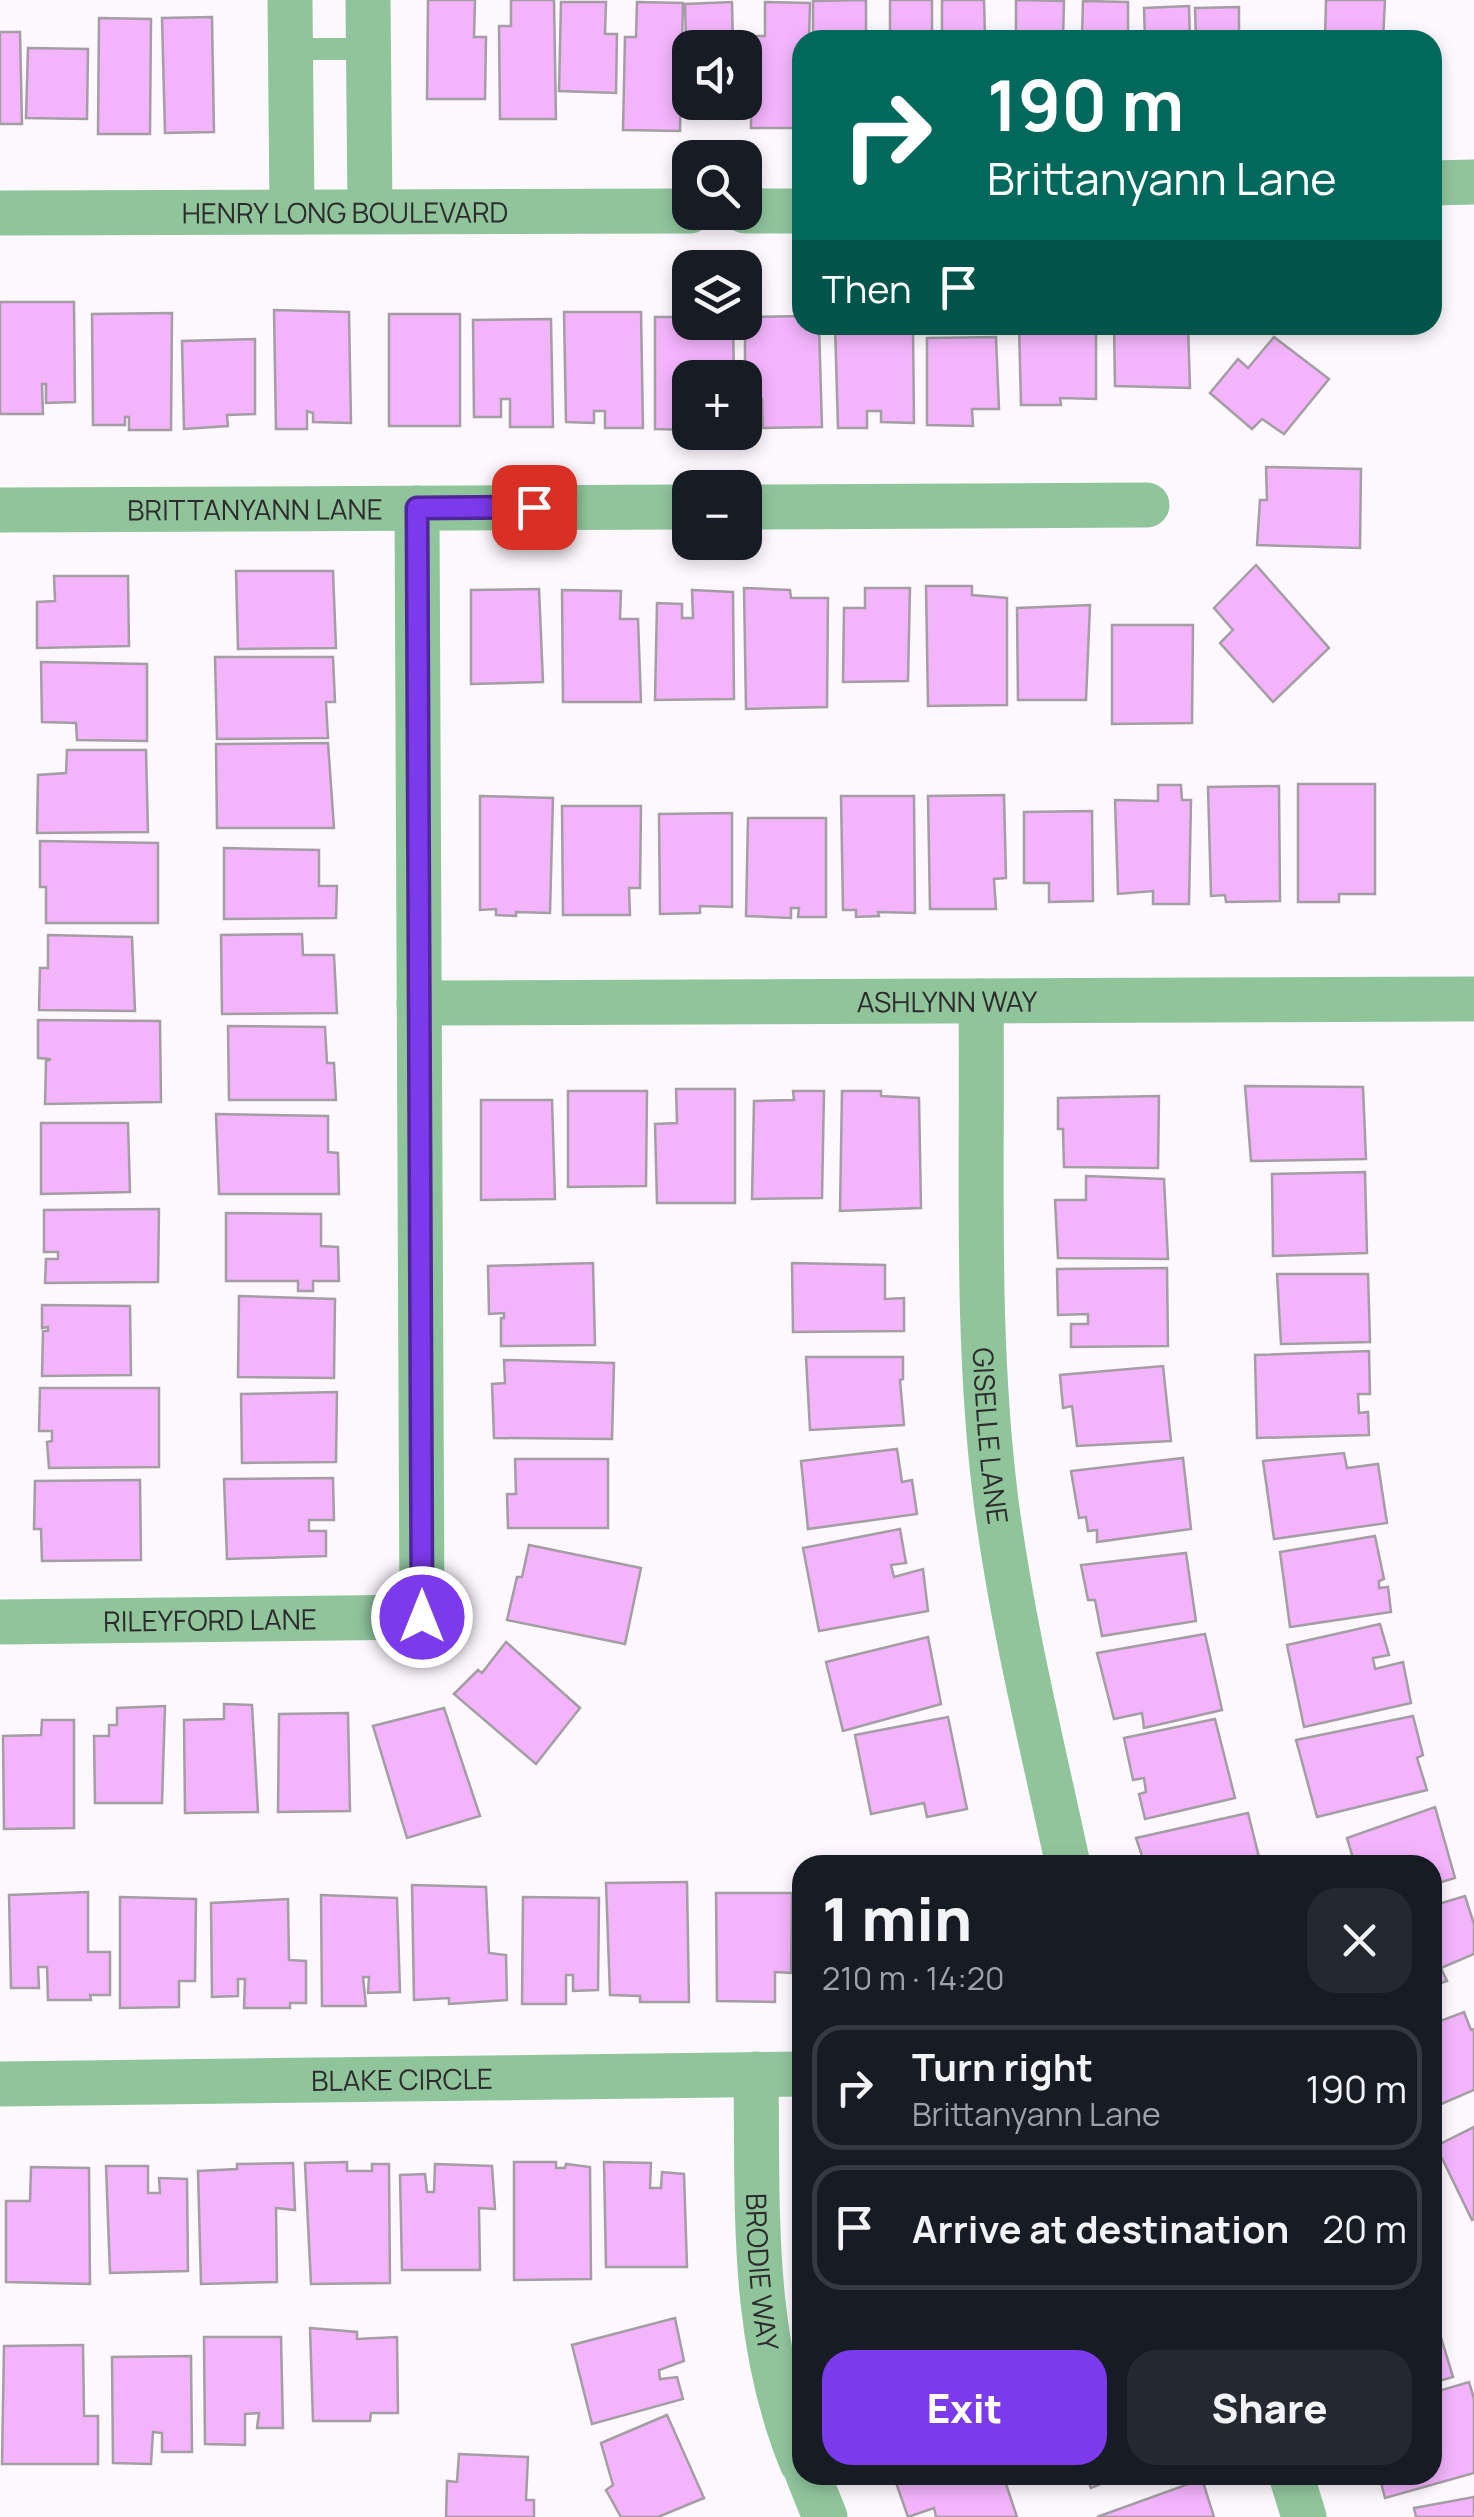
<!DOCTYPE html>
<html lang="en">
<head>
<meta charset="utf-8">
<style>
	:root { --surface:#171b24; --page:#242831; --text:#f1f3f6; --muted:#9ea1a6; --line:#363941; --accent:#7c3aed }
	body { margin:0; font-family:Manrope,sans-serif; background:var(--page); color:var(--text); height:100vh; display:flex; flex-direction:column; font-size:38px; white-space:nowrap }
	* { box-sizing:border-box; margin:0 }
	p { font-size:32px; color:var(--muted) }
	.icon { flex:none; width:55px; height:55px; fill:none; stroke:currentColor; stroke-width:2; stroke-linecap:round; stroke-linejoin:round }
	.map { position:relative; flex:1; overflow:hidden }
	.panel { position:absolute; left:792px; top:1855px; width:650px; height:630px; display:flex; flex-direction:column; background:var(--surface); border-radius:30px; box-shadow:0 5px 15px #0003 }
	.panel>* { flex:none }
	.guide { position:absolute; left:792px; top:30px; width:650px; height:305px; border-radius:30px; box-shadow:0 5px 15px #0003; background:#00695c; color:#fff; overflow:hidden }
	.controls { position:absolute; left:672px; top:30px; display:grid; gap:20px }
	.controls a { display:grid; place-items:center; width:90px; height:90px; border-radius:20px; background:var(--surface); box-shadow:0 5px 15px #0003; font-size:50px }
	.pin { position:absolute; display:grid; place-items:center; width:85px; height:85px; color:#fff; margin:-42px; border-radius:20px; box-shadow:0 5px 15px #0006 }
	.me { position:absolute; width:110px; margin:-55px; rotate:0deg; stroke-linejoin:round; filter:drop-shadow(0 0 8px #0008) }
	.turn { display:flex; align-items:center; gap:35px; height:210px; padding:0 30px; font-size:45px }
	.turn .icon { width:130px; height:130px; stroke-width:2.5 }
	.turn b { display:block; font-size:70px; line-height:85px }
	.then { display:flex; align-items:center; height:95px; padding:0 30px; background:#0003; gap:20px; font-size:38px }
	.round { display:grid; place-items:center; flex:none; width:105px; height:105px; border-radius:30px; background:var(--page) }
	.overview { display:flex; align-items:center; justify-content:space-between; height:170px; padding:0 30px }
	h1 { font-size:60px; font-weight:800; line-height:75px }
	.action { display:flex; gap:20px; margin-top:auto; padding:20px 30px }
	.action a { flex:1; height:115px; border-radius:30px; background:var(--accent); color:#fff; font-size:40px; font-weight:800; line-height:115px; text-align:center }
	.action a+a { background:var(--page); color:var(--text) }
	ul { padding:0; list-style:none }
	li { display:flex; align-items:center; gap:30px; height:125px; margin:0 20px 15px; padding:0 10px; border:5px solid var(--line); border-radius:30px }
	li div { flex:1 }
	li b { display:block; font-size:38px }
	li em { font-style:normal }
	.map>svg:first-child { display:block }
</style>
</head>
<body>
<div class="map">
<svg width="1474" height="2517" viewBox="0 0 1474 2517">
	<rect width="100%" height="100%" fill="#fdf8fe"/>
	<g fill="#f3b4fc" stroke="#a49da4" stroke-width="2.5">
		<path d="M428 0H475L474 37H486L485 99H427Z"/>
		<path d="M511 0H554L556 119H500L499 26H511Z"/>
		<path d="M866 0V40H813V1Z"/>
		<rect x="890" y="0" width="42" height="40"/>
		<path d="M942 0H984L985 35H1000V40H942Z"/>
		<path d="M1016 0 1064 1 1063 40H1006V37H1016Z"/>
		<path d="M1326 0H1385L1383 40H1325Z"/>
		<path d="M1083 1 1128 2V40H1070V36H1082Z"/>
		<path d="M561 2H606L605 34H617L616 93 559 91Z"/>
		<path d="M637 2 683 3 680 131 623 130 625 37H636Z"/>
		<path d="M732 2 733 48H690V102H744V114L688 115 685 4Z"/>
		<path d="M765 2 810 3 809 40H802V128H751L752 36H765Z"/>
		<path d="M1189 6 1190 40H1145L1144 8Z"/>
		<path d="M1239 7V40H1196L1195 8Z"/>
		<path d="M212 17 214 132 165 133 162 18Z"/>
		<path d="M99 18 151 19 150 134H98Z"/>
		<path d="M0 32H20L22 124H0Z"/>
		<path d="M28 48 88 49 87 119 26 118Z"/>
		<path d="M0 302H74L75 402 46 403V384H42L43 414H0Z"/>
		<path d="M274 310 349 312 351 423 313 422V413L307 411V429H276Z"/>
		<path d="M564 312H641L643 428H605V411H594V423L566 422Z"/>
		<path d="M172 313 171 430H129V417H125V425H93L92 314Z"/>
		<rect x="389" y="314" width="71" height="112"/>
		<path d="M802 316V325H819L822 427 763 428 762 399H745V317Z"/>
		<path d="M655 317H690V322H733L734 378H690V430L655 429Z"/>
		<path d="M551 319 553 427H510V399H501V417H474L473 320Z"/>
		<path d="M835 325H913L914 423 881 422V411H867V428H838Z"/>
		<path d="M1019 325H1096V399L1060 398 1061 405H1021Z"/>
		<path d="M1114 325H1188L1190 388 1115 386Z"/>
		<path d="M996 337 999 409H972L973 426 927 425V338Z"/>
		<path d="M1274 337 1329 379 1284 434 1262 419 1252 429 1210 393 1238 359 1248 368Z"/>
		<path d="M255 339V414L227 415 228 426 184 429 182 341Z"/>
		<path d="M1266 467 1361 469 1360 548 1257 545 1260 500H1267Z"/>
		<path d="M1256 565 1329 648 1273 702 1220 643 1233 630 1214 608Z"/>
		<path d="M236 571H333L336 648 238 649Z"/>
		<path d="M54 576H128L129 646 37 648V602L55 601Z"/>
		<path d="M926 586H972V595L1007 598V705L928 706Z"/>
		<path d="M744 588 790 590 791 598H828L827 707 746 709Z"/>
		<path d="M865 588H910L908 681 843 682 844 608H865Z"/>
		<path d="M539 589 543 682 471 684V590Z"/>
		<path d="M562 590 621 591 620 619H638L641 702H563Z"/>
		<path d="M692 590 733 592 734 699 655 700 657 603 682 604V618H693Z"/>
		<path d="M1090 605 1086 700H1018L1017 608Z"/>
		<path d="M1112 625H1193L1192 723 1112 724Z"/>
		<path d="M215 657H333L335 702H326L328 738 217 739Z"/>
		<path d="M41 662 147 664V741L77 740 76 723 42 722Z"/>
		<path d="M328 743 334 828H217L216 744Z"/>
		<path d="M67 750H146L148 832 37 833 38 775 66 773Z"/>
		<path d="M1298 784H1375V894H1339V902H1298Z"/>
		<path d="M1158 785H1181L1182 800H1191L1189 904H1153V891L1118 894 1115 800 1158 801Z"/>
		<path d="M1279 786 1280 901 1226 902 1225 895 1211 896 1208 787Z"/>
		<path d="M1004 795 1006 878 994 879 996 909H930L928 796Z"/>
		<path d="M480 796 553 798 550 913 516 912V916L496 915V909L480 910Z"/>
		<path d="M841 796H914L915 913 878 912 879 916 856 917V910H843Z"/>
		<path d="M562 806H641L640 888H629L630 915H563Z"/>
		<path d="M1092 811 1093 901 1049 902V883H1024V812Z"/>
		<path d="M732 813V907L700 906V913L660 914 659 814Z"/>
		<path d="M748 818H826V917H798L799 908H791V918L746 916Z"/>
		<path d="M40 841 158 843V923H46V887H40Z"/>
		<path d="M224 848 319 850V886H337L336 918 224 919Z"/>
		<path d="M302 934 303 955H334L337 1013 222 1014 221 935Z"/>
		<path d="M48 935 132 937 135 1011 39 1010 40 968H48Z"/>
		<path d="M38 1020 160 1021 161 1102 45 1104 46 1061 51 1059 38 1058Z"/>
		<path d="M228 1026 325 1027 327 1063H334L336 1100H229Z"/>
		<path d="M1245 1086 1363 1087 1366 1159 1251 1161Z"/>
		<path d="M676 1089H735V1203H657L655 1124 677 1123Z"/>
		<path d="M568 1091H647L646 1186 568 1187Z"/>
		<path d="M793 1091H824L822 1198 752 1199 754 1101 794 1100Z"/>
		<path d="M842 1091H881V1096L919 1098 921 1208 840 1211Z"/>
		<path d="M1159 1096 1158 1168 1064 1167 1063 1129H1058V1098Z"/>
		<path d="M481 1100H552L555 1199 481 1200Z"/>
		<path d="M216 1114 328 1116V1152L338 1153 339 1194H219Z"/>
		<path d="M41 1123H128L130 1192 41 1194Z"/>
		<path d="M1365 1172 1367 1253 1273 1256 1272 1174Z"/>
		<path d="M1086 1176 1164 1179 1168 1259 1058 1258 1055 1200H1086Z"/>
		<path d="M159 1209 158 1282 45 1283 46 1259H58V1252H44V1210Z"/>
		<path d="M226 1213 321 1214V1246L338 1247 339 1281H313V1291H298V1281H226Z"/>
		<path d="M593 1263 595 1345 501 1346V1318H504V1313L489 1314 488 1266Z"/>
		<path d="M792 1263 885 1265V1299L904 1298V1331L793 1332Z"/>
		<path d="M1167 1268 1168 1346 1071 1347V1324H1088V1314L1058 1315 1057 1269Z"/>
		<path d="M1277 1274H1368L1370 1342 1281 1344Z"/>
		<path d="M239 1296 335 1299 334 1378 238 1377Z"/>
		<path d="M42 1305 130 1306 131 1375 42 1376 43 1331H48V1327L42 1328Z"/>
		<path d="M1369 1351 1370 1394H1358L1359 1413 1368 1412 1369 1435 1257 1438 1255 1355Z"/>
		<path d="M806 1357H903V1379L900 1380 904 1425 810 1430Z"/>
		<path d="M504 1360 614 1363 612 1439 494 1438 492 1384 505 1383Z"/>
		<path d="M1163 1366 1171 1441 1077 1446 1072 1406 1063 1408 1060 1375Z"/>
		<path d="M40 1388H159V1467L49 1468 47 1442 52 1441V1431H39Z"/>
		<path d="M337 1392 336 1462 242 1463 241 1394Z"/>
		<path d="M897 1449 902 1482 912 1480 917 1514 808 1529 801 1461Z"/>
		<path d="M1344 1453 1347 1468 1378 1464 1387 1523 1274 1539 1263 1461Z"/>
		<path d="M1183 1458 1191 1529 1097 1542V1530L1088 1531 1086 1517 1079 1518 1071 1471Z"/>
		<path d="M515 1459H608V1528H508L507 1494H516Z"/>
		<path d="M333 1478 334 1520H309V1531H326V1556L227 1559 224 1479Z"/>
		<path d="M140 1480 141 1560 42 1561 41 1529H34L35 1481Z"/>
		<path d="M900 1529 906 1563 891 1565 894 1577 923 1569 928 1611 819 1631 803 1548Z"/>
		<path d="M1375 1536 1384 1579 1379 1581V1588L1388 1587 1391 1612 1290 1627 1280 1552Z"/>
		<path d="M529 1545 641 1568 625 1644 507 1620 517 1577H522Z"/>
		<path d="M1186 1553 1196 1621 1102 1636 1095 1600H1088L1081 1565Z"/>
		<path d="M1380 1624 1389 1655 1373 1658 1375 1669 1403 1662 1411 1703 1304 1727 1287 1645Z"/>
		<path d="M1205 1634 1222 1710 1144 1728 1142 1713 1114 1719 1097 1653Z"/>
		<path d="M928 1637 941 1704 843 1731 826 1662Z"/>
		<path d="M506 1642 580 1708 536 1764 454 1694 478 1670 482 1673Z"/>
		<path d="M224 1704 252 1705 258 1812 185 1813 184 1720 224 1719Z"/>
		<path d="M165 1706 162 1803H95L94 1736H109V1725H117V1708Z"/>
		<path d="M444 1708 480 1816 407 1838 373 1726Z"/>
		<path d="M348 1713 350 1811 278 1812 279 1714Z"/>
		<path d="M1413 1716 1423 1755 1417 1758 1427 1790 1317 1817 1296 1740Z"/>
		<path d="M948 1717 967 1809 927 1817 924 1803 871 1814 855 1735Z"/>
		<path d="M1215 1719 1235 1798 1145 1819 1139 1794 1146 1792 1144 1778 1133 1780 1124 1738Z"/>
		<path d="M42 1720H74V1828L4 1829 3 1736 41 1735Z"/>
		<path d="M1435 1807 1455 1878 1432 1885V1865H1355L1347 1838Z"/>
		<path d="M1248 1813 1261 1865H1145L1136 1838Z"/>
		<path d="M687 1882 689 2002H640V1996L610 1995 606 1883Z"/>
		<path d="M412 1885 486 1887 489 1953 506 1955 507 2000 449 2004V1998L414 2000Z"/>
		<path d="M88 1892V1952H110V1995H90L91 2000H48L47 1967H38L39 1988H11L9 1895Z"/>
		<path d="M716 1893H792L791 1973 775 1972V2002L717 2001Z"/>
		<path d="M321 1895 397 1898 400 1992 368 1993 369 1977H363L366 2006H322Z"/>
		<path d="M1465 1896 1474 1924V1954L1441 1968 1447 1981 1432 1986V1906Z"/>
		<path d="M120 1897 196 1899 195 1981H179V2007L120 2008Z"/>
		<path d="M523 1897 599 1898 598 1990 573 1991V1975H566V2004H522Z"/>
		<path d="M288 1899 289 1960 306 1961V2003H290V2008H244L245 1979H238V1996L212 1997 211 1903Z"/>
		<path d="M1464 2012 1471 2030 1474 2029V2090L1432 2108V2024Z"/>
		<path d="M1474 2127V2219L1472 2220 1436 2146Z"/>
		<path d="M347 2162V2171H372V2164H389L390 2283 311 2284 305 2163Z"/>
		<path d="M514 2162H556V2168H565L566 2164 590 2167 591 2279 514 2280Z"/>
		<path d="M604 2162 651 2163 650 2188H661L662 2172 684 2174 687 2267H606Z"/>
		<path d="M293 2163 295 2210 276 2208 277 2282 201 2284 198 2171 237 2169V2164Z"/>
		<path d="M435 2164 492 2166 495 2209 479 2208 480 2270H402L400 2175 425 2174 427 2192H434Z"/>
		<path d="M106 2166H148V2193H160L159 2178 187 2179 188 2271 110 2273Z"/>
		<path d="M31 2167 89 2168 90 2284 6 2282V2201H30Z"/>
		<path d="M1432 2308 1453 2377 1432 2383Z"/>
		<path d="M675 2318 684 2361 659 2370 660 2379 677 2377 683 2399 592 2424 572 2345Z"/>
		<path d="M310 2328 357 2332V2339L397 2337 398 2413H371L370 2421H313Z"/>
		<path d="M204 2337H281L283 2428H257L259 2413 245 2414V2445L205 2444Z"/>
		<path d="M83 2345 84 2416H98V2464H2L4 2346Z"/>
		<path d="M191 2356 192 2452H162V2433L153 2432 151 2464 113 2463 112 2357Z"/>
		<path d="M1469 2382 1474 2399V2473L1385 2498 1379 2475H1432V2393Z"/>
		<path d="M667 2415 704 2498 658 2517H621L606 2490 613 2485 601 2443Z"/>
		<path d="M459 2454 528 2457 526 2500H534V2517H446L447 2481 457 2482Z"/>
		<path d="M899 2475H1003L1017 2517H936L934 2508 908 2517 894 2477Z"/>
		<path d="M1085 2475H1122L1091 2488Z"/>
		<path d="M1202 2479 1214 2517H1097Z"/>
		<path d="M1474 2497V2517H1416L1414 2508Z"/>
	</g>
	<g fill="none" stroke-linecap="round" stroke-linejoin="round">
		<path stroke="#90c59c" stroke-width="22" d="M291 49H369"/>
		<g stroke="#90c59c" stroke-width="45">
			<path d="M290 0 292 211"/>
			<path d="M368 0 370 211"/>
			<path d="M1432 183 1474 182"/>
			<path d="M745 211H802"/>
			<path id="s1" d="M0 213 690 211"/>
			<path d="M745 507 1147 505"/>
			<path id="s2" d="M0 510 690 507"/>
			<path id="s3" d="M981 1001C983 1167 975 1336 996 1501 1012 1624 1042 1744 1068 1865"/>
			<path id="s4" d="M419 1003 1474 999"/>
			<path id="s5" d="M0 1622 422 1617 417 508"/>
			<path id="s6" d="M756 2074C758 2208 750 2337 802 2463"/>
			<path id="s7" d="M0 2084 802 2074"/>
			<path d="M808 2475 825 2517"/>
			<path d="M1291 2475 1304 2517"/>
		</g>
	</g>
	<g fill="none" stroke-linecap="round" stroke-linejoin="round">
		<g stroke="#51269a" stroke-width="25">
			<path id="route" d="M422 1617 417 508 534 507"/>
		</g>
		<use href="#route" stroke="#7c3aed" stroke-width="18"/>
	</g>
	<g text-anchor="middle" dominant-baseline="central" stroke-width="10" stroke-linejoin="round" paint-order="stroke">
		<g font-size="28" fill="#2e2b2e" stroke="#fff">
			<text stroke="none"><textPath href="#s1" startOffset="345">HENRY LONG BOULEVARD</textPath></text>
			<text stroke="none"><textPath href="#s2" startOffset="255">BRITTANYANN LANE</textPath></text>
			<text stroke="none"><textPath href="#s4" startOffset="528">ASHLYNN WAY</textPath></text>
			<text stroke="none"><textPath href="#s3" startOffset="435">GISELLE LANE</textPath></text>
			<text stroke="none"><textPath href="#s5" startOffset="210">RILEYFORD LANE</textPath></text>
			<text stroke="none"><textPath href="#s7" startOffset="402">BLAKE CIRCLE</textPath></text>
			<text stroke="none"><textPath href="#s6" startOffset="198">BRODIE WAY</textPath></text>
		</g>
	</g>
</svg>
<div class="controls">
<a><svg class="icon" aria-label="sound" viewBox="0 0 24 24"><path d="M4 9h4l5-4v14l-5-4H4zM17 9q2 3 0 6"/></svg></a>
<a><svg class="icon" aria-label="search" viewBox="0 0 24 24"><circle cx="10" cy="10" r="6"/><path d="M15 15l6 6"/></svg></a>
<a><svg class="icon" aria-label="layers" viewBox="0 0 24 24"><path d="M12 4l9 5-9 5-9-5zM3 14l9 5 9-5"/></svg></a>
<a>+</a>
<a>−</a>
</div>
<div class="pin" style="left:534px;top:507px;background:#d93025"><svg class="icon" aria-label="arrive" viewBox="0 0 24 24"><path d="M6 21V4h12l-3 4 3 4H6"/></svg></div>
<svg class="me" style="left:422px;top:1617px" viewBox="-20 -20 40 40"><circle r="17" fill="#7c3aed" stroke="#fff" stroke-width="3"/><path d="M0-11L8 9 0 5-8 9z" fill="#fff"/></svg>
<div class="guide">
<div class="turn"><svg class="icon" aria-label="right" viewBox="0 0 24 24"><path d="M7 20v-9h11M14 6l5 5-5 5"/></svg><div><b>190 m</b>Brittanyann Lane</div></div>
<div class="then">Then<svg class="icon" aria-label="arrive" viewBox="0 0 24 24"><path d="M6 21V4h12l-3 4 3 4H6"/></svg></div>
</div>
<section class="panel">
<div class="overview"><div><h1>1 min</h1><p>210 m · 14:20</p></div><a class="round"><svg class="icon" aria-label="close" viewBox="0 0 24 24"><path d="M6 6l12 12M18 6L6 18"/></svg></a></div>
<ul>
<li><svg class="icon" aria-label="right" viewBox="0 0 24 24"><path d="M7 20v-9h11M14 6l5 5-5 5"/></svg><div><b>Turn right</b><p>Brittanyann Lane</p></div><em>190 m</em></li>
<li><svg class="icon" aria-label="arrive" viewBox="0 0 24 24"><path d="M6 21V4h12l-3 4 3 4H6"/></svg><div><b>Arrive at destination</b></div><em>20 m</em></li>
</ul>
<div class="action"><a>Exit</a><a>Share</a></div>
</section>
</div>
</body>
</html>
